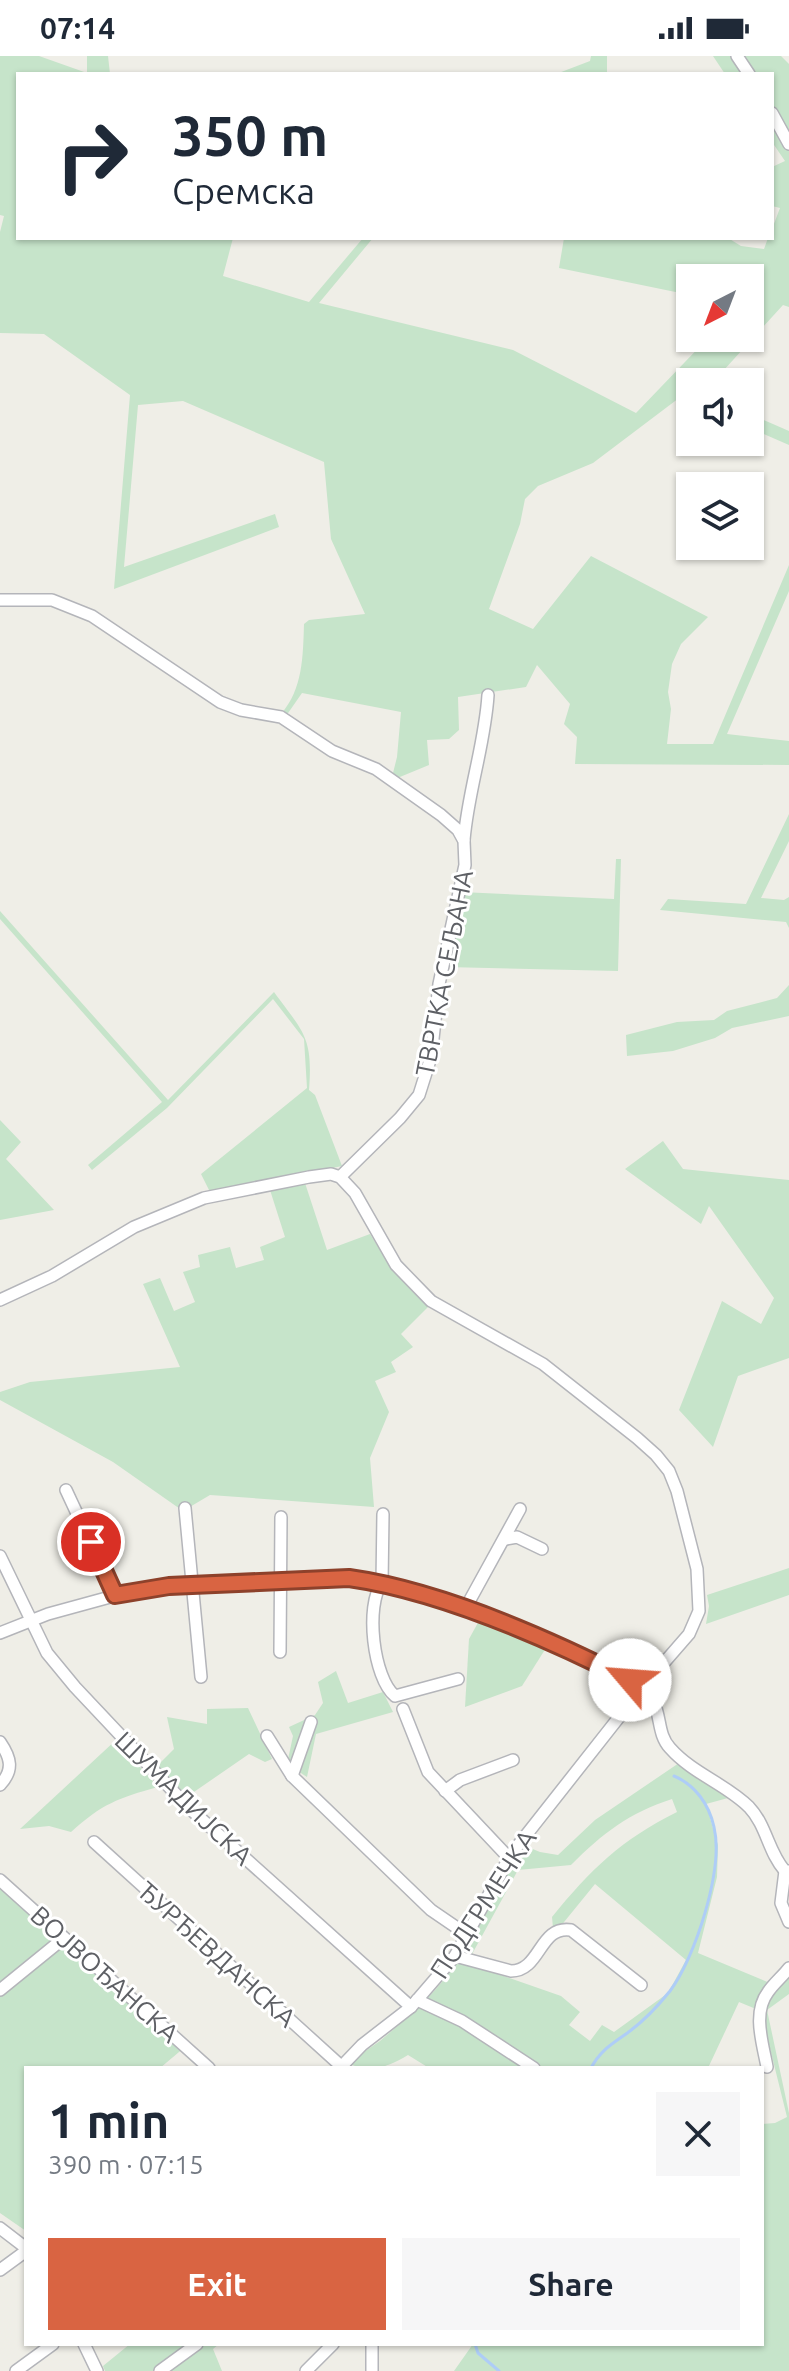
<!DOCTYPE html>
<html lang="en">
<head>
<meta charset="utf-8">
<style>
	:root { --surface:#fff; --page:#f6f6f7; --text:#1f2937; --muted:#747a83; --accent:#d96442 }
	body { margin:0; font-family:Ubuntu,sans-serif; background:var(--page); color:var(--text); height:100vh; display:flex; flex-direction:column; font-size:30px; white-space:nowrap }
	* { box-sizing:border-box; margin:0 }
	p { font-size:26px; color:var(--muted) }
	.icon { flex:none; width:44px; height:44px; fill:none; stroke:currentColor; stroke-width:2; stroke-linecap:round; stroke-linejoin:round }
	.map { position:relative; flex:1; overflow:hidden }
	.panel { position:absolute; left:24px; top:2010px; width:740px; height:280px; display:flex; flex-direction:column; background:var(--surface); border-radius:0px; box-shadow:0 2px 6px #0004 }
	.panel>* { flex:none }
	.guide { position:absolute; left:16px; top:16px; width:758px; height:168px; border-radius:0px; box-shadow:0 2px 6px #0004; background:#fff; color:var(--text); overflow:hidden }
	.needle { width:52px; rotate:222deg }
	.buttons { position:absolute; left:676px; top:208px; display:grid; gap:16px }
	.buttons a { display:grid; place-items:center; width:88px; height:88px; border-radius:0px; background:var(--surface); box-shadow:0 2px 6px #0004; font-size:40px }
	.pin { position:absolute; display:grid; place-items:center; width:68px; height:68px; color:#fff; margin:-34px; border:4px solid #fff; border-radius:50%; box-shadow:0 2px 8px #0007 }
	.me { position:absolute; width:88px; margin:-44px; rotate:297deg; stroke-linejoin:round; filter:drop-shadow(0 0 6px #0008) }
	.turn { display:flex; align-items:center; gap:28px; height:168px; padding:0 24px; font-size:36px }
	.turn .icon { width:104px; height:104px; stroke-width:2.5 }
	.turn b { display:block; font-size:56px; line-height:68px }
	.round { display:grid; place-items:center; flex:none; width:84px; height:84px; border-radius:0px; background:var(--page) }
	.summary { display:flex; align-items:center; justify-content:space-between; height:136px; padding:0 24px }
	h1 { font-size:48px; font-weight:700; line-height:60px }
	.action { display:flex; gap:16px; margin-top:auto; padding:16px 24px }
	.action a { flex:1; height:92px; border-radius:0px; background:var(--accent); color:#fff; font-size:32px; font-weight:700; line-height:92px; text-align:center }
	.action a+a { background:var(--page); color:var(--text) }
	.status { display:flex; justify-content:space-between; align-items:center; height:56px; padding:0 40px; background:var(--surface); direction:ltr }
	.status svg { height:22px; fill:currentColor }
	.map>svg:first-child { display:block }
</style>
</head>
<body>
<div class="status"><b>07:14</b><svg viewBox="0 0 49 12"><path d="M0 12V9h3v3zM5 12V6h3v6zM10 12V3h3v9zM15 12V0h3v12zM26 1h20v11H26zM47 4h2v5h-2z"/></svg></div>
<div class="map">
<svg width="789" height="2315" viewBox="0 0 789 2315">
	<rect width="100%" height="100%" fill="#efeee7"/>
	<g fill="#c6e4ca">
		<path d="M0 0H39L87 17V0H108L110 18H18V182H233L223 220 309 246 363 182H373L319 247 513 294 636 357 708 282H750V222H690V239L559 212 564 182H728L741 190 764 193 768 182H772V173L780 152 772 150V111L785 105 772 86V18H725L713 0H781L789 8V251L783 249 713 326H690V338L687 336 593 407 538 430 525 443 520 468 489 553 533 573 591 500 708 561 681 588 672 608 668 636 671 653 667 688H713L789 509V535L727 678 789 685V709L575 708 577 681 564 668 570 648 537 609 526 631 458 641 459 674 449 683 427 684 429 709 395 723 392 721 397 701 401 656 302 637 286 660 281 658C303 633 303 600 304 568L309 564 365 558 331 483 324 406 183 345 138 349 124 511 275 458 279 471 114 533 130 339 44 278 0 277V176L4 160 0 159Z"/>
		<path d="M591 0H607V16L615 18H556L590 5Z"/>
		<path d="M750 358 789 375V389L750 372Z"/>
		<path d="M789 758V785L761 842 784 844 789 841V872L786 866 660 854 668 843 746 848Z"/>
		<path d="M616 803H621L618 915 446 911 461 836 614 843Z"/>
		<path d="M0 855 168 1044 274 936C304 977 313 981 309 1034L315 1039 342 1110 211 1138 201 1118 307 1032 304 983 273 943 167 1052 92 1114 88 1109 162 1046 0 863Z"/>
		<path d="M789 929V960L732 972 715 982 673 995 627 1000 626 979 677 966 714 964 727 955 777 942Z"/>
		<path d="M0 1064 21 1086 6 1103 54 1154 0 1164Z"/>
		<path d="M663 1085 683 1113 789 1124V1302L738 1320 713 1391 679 1354 722 1245 761 1268 774 1242 709 1150 701 1168 625 1113Z"/>
		<path d="M305 1127 327 1194 370 1178C387 1206 404 1229 428 1251L401 1278 413 1291 391 1306 396 1316 375 1325 389 1356 370 1402 374 1451 210 1439 183 1455 113 1406 0 1344V1336L30 1326 180 1311 143 1228 160 1222 174 1255 195 1246 183 1216 200 1211 198 1199 230 1191 236 1212 264 1204 260 1191 285 1181 270 1134Z"/>
		<path d="M789 1512V1539L706 1568 709 1550 707 1539Z"/>
		<path d="M480 1563 546 1592 522 1630 465 1651 469 1583Z"/>
		<path d="M336 1615 348 1647 383 1636 393 1656 316 1678 307 1721 287 1708 293 1680 289 1671 315 1659 323 1647 318 1626Z"/>
		<path d="M248 1652 272 1703 265 1706 249 1698 191 1738 175 1731 155 1712 174 1693 167 1661 207 1668V1653Z"/>
		<path d="M116 1684 158 1731C118 1742 102 1748 71 1776L49 1770 20 1773Z"/>
		<path d="M679 1707 728 1742 706 1748 718 1789 717 1821 698 1897 770 1927 756 1953 739 1946 708 2012H429L408 1999C390 2010 371 2018 350 2008 360 1997 369 1993 380 1985 407 1962 439 1935 458 1904L561 1940 580 1956 569 1969 590 1985 602 1969 614 1976 668 1937 686 1904 595 1828 560 1871 553 1872 552 1861C591 1813 621 1784 677 1756L672 1743C629 1757 603 1777 571 1809L518 1814 471 1900 462 1898 523 1789 540 1796 558 1799 595 1764Z"/>
		<path d="M0 1829 185 1991 160 2012H26V2175L0 2157Z"/>
		<path d="M789 1919V1938L767 1954 789 2057V2315H454L473 2288H762V2068L775 2067 787 2061 761 1956 765 1944Z"/>
		<path d="M130 2288H219L213 2293 222 2315H105L103 2310Z"/>
	</g>
	<g fill="none" stroke-linecap="round" stroke-linejoin="round">
		<g stroke="#aecdf7" stroke-width="3">
			<path d="M591 2012C601 1993 614 1987 630 1975 646 1963 658 1950 670 1935 695 1902 724 1813 714 1771 709 1748 695 1729 674 1720"/>
			<path d="M475 2288 478 2297 499 2315"/>
		</g>
		<g stroke="#b4b5ba" stroke-width="14">
			<g id="minor">
				<path d="M737 0 749 18"/>
				<path d="M772 57 789 88"/>
				<path d="M0 544H52L92 560 220 646 241 654 281 661 332 695 376 713 441 759 458 774 464 785 465 809 439 928 431 1001 419 1039 400 1062 340 1121"/>
				<path d="M464 784C468 735 485 688 488 639"/>
				<path d="M0 1244 52 1220 134 1171 204 1142 309 1121 331 1118 340 1121 355 1137 396 1209 431 1245 543 1308 637 1382 656 1399 669 1415 677 1435 697 1513 699 1555 689 1578 642 1632C645 1637 651 1642 654 1647 661 1662 658 1679 670 1692 693 1718 726 1728 749 1751 767 1770 768 1796 785 1815H789"/>
				<path d="M66 1434 115 1539"/>
				<path d="M185 1452 201 1621"/>
				<path d="M383 1458 382 1527C365 1549 373 1622 395 1640L458 1623"/>
				<path d="M506 1483 517 1481 542 1493"/>
				<path d="M0 1500 47 1597 75 1631 188 1751 411 1951"/>
				<path d="M465 1553 520 1453"/>
				<path d="M0 1577 48 1558 143 1532 349 1522 415 1535 459 1550 596 1606 642 1632 512 1797 455 1900 411 1951 362 1989 340 2012"/>
				<path d="M280 1596 281 1461"/>
				<path d="M403 1653 428 1716 509 1802"/>
				<path d="M267 1680 292 1720 431 1854 469 1880"/>
				<path d="M0 1686C11 1702 14 1714 0 1729"/>
				<path d="M292 1720 311 1666"/>
				<path d="M445 1735 460 1724 513 1704"/>
				<path d="M94 1786 341 2010"/>
				<path d="M785 1815 781 1847 789 1866"/>
				<path d="M0 1824 209 2012"/>
				<path d="M455 1900 511 1915C541 1915 539 1869 571 1874L641 1929"/>
				<path d="M0 1934 64 1882"/>
				<path d="M417 1944 462 1965 534 2012"/>
				<path d="M767 2011C763 1988 752 1957 768 1936 774 1927 783 1920 789 1912"/>
				<path d="M0 2172 26 2192"/>
				<path d="M0 2214 26 2195"/>
				<path d="M84 2288 97 2315"/>
				<path d="M16 2315 53 2288"/>
				<path d="M160 2315 197 2288"/>
				<path d="M306 2315 333 2288"/>
				<path d="M372 2315V2288"/>
			</g>
		</g>
		<use href="#minor" stroke="#fff" stroke-width="11"/>
	</g>
	<g fill="none" stroke-linecap="round" stroke-linejoin="round">
		<g stroke="#8d412b" stroke-width="20">
			<path id="route" d="M91 1486 115 1539 169 1530 349 1522C441 1535 547 1582 630 1624"/>
		</g>
		<use href="#route" stroke="#d96442" stroke-width="14"/>
	</g>
	<g text-anchor="middle" dominant-baseline="central" stroke-width="6" stroke-linejoin="round" paint-order="stroke">
		<g font-size="26" fill="#5e6065" stroke="#fff">
			<text transform="translate(444 917) rotate(-79)">ТВРТКА СЕЉАНА</text>
			<text transform="translate(184 1742) rotate(44)">ШУМАДИЈСКА</text>
			<text transform="translate(483 1848) rotate(-57)">ПОДГРМЕЧКА</text>
			<text transform="translate(217 1898) rotate(42)">ЂУРЂЕВДАНСКА</text>
			<text transform="translate(105 1918) rotate(42)">ВОЈВОЂАНСКА</text>
		</g>
	</g>
</svg>
<div class="buttons">
<a><svg class="needle" viewBox="-14 -14 28 28"><path d="M0-13l5 13h-10z" fill="#e53935"/><path d="M0 13l5-13h-10z" fill="#747a83"/></svg></a>
<a><svg class="icon" aria-label="sound" viewBox="0 0 24 24"><path d="M4 9h4l5-4v14l-5-4H4zM17 9q2 3 0 6"/></svg></a>
<a><svg class="icon" aria-label="layers" viewBox="0 0 24 24"><path d="M12 4l9 5-9 5-9-5zM3 14l9 5 9-5"/></svg></a>
</div>
<div class="pin" style="left:91px;top:1486px;background:#d93025"><svg class="icon" aria-label="arrive" viewBox="0 0 24 24"><path d="M6 21V4h12l-3 4 3 4H6"/></svg></div>
<svg class="me" style="left:630px;top:1624px" viewBox="-20 -20 40 40"><circle r="19" fill="#fff"/><path d="M0-13L10 11 0 6-10 11z" fill="#d96442"/></svg>
<div class="guide">
<div class="turn"><svg class="icon" aria-label="right" viewBox="0 0 24 24"><path d="M7 20v-9h11M14 6l5 5-5 5"/></svg><div><b>350 m</b>Сремска</div></div>
</div>
<section class="panel">
<div class="summary"><div><h1>1 min</h1><p>390 m · 07:15</p></div><a class="round"><svg class="icon" aria-label="close" viewBox="0 0 24 24"><path d="M6 6l12 12M18 6L6 18"/></svg></a></div>
<div class="action"><a>Exit</a><a>Share</a></div>
</section>
</div>
</body>
</html>
